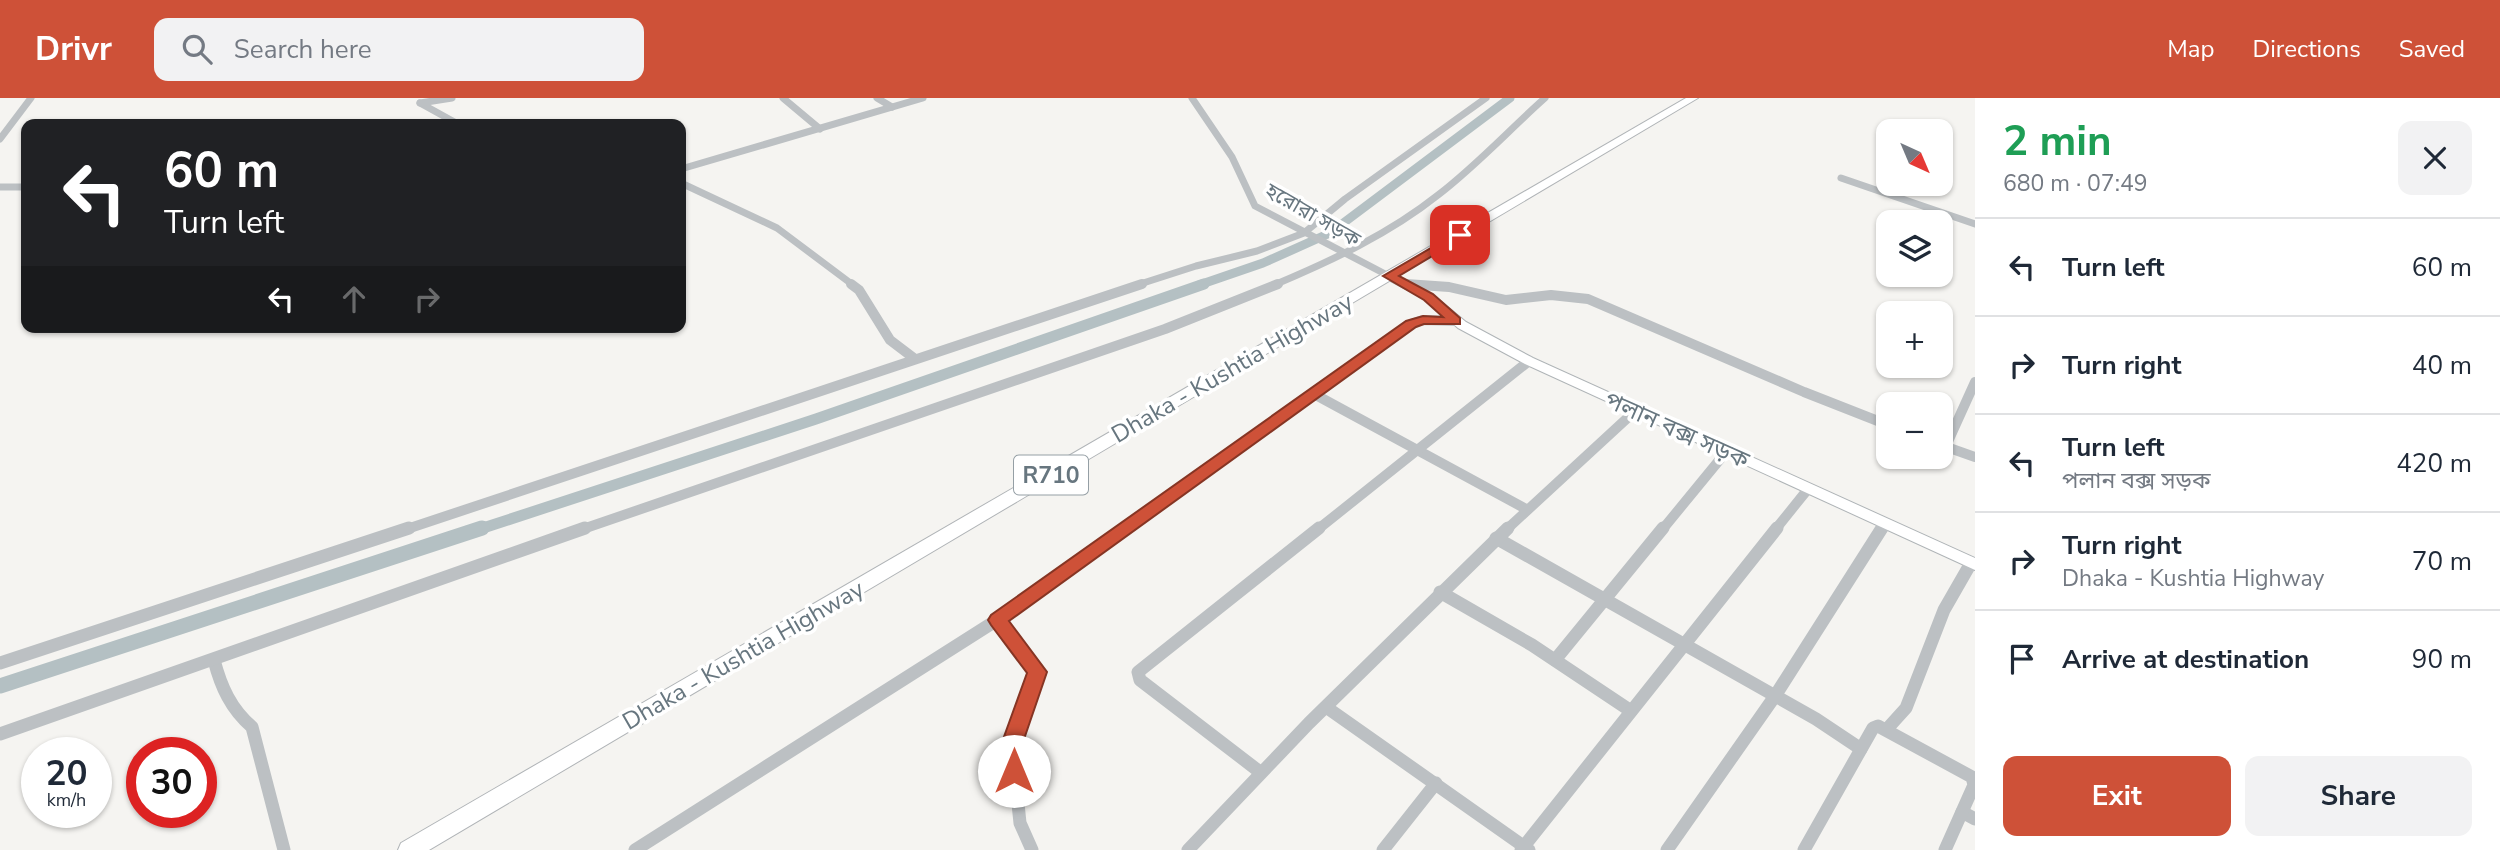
<!DOCTYPE html>
<html lang="en">
<head>
<meta charset="utf-8">
<style>
	:root { --surface:#fff; --page:#f2f2f3; --text:#1f2937; --muted:#747a83; --line:#e0e1e3; --accent:#ce5138 }
	body { margin:0; font-family:"Nunito Sans","Noto Sans Bengali",sans-serif; background:var(--page); color:var(--text); height:100vh; display:flex; flex-direction:column; font-size:26px; white-space:nowrap }
	* { box-sizing:border-box; margin:0 }
	p { font-size:23px; color:var(--muted) }
	.icon { flex:none; width:38px; height:38px; fill:none; stroke:currentColor; stroke-width:2; stroke-linecap:round; stroke-linejoin:round }
	.map { position:relative; flex:1; overflow:hidden }
	.sheet { display:flex; flex-direction:column; background:var(--surface); width:525px }
	.sheet>* { flex:none }
	.hud { position:absolute; left:21px; top:21px; width:665px; height:214px; border-radius:14px; box-shadow:0 2px 5px #0004; background:#202124; color:#fff; overflow:hidden }
	.needle { width:46px; rotate:136deg }
	.tools { position:absolute; left:1876px; top:21px; display:grid; gap:14px }
	.tools a { display:grid; place-items:center; width:77px; height:77px; border-radius:14px; background:var(--surface); box-shadow:0 2px 5px #0004; font-size:35px }
	.speed { position:absolute; left:21px; top:639px; display:flex; gap:14px; font-size:35px; font-weight:700; text-align:center }
	.speed>* { display:grid; place-content:center; width:91px; height:91px; border-radius:50%; background:var(--surface); box-shadow:0 2px 5px #0004; line-height:1 }
	.speed small { font-size:18px; font-weight:400 }
	.speed .limit { border:10px solid #d22; background:#fff; color:#111 }
	.pin { position:absolute; display:grid; place-items:center; width:60px; height:60px; color:#fff; margin:-30px; border-radius:14px; box-shadow:0 4px 10px #0006 }
	.me { position:absolute; width:77px; margin:-38px; rotate:0deg; stroke-linejoin:round; filter:drop-shadow(0 0 5px #0008) }
	.turn { display:flex; align-items:center; gap:24px; height:147px; padding:0 28px; font-size:32px }
	.turn .icon { width:91px; height:91px; stroke-width:2.5 }
	.turn b { display:block; font-size:49px; line-height:60px }
	.lanes { display:flex; align-items:center; height:66px; padding:0 28px; background:#0003; justify-content:center; gap:35px; direction:ltr }
	.lanes .off { opacity:.35 }
	.round { display:grid; place-items:center; flex:none; width:74px; height:74px; border-radius:14px; background:var(--page) }
	.overview { display:flex; align-items:center; justify-content:space-between; height:119px; padding:0 28px }
	h1 { font-size:42px; font-weight:700; line-height:52px; color:#1e9e55 }
	.action { display:flex; gap:14px; margin-top:auto; padding:14px 28px }
	.action a { flex:1; height:80px; border-radius:14px; background:var(--accent); color:#fff; font-size:28px; font-weight:700; line-height:80px; text-align:center }
	.action a+a { background:var(--page); color:var(--text) }
	ul { padding:0; list-style:none }
	li { display:flex; align-items:center; gap:21px; height:98px; padding:0 28px; border-top:2px solid var(--line) }
	li div { flex:1 }
	li b { display:block; font-size:26px }
	li em { font-style:normal }
	header { display:flex; align-items:center; gap:42px; box-sizing:border-box; height:98px; padding:0 35px; background:var(--accent); color:#fff }
	header strong { font-size:33px }
	nav { display:flex; gap:38px; margin-inline-start:auto; font-size:24px }
	.search { width:490px; height:63px; background:var(--page); display:flex; align-items:center; gap:18px; box-sizing:border-box; padding:0 24px; border-radius:14px; color:var(--muted); font-size:26px }
	main { display:flex; flex:1; min-height:0 }
	.map>svg:first-child { display:block }
</style>
</head>
<body>
<header>
<strong>Drivr</strong>
<div class="search"><svg class="icon" aria-label="search" viewBox="0 0 24 24"><circle cx="10" cy="10" r="6"/><path d="M15 15l6 6"/></svg>Search here</div>
<nav><a>Map</a><a>Directions</a><a>Saved</a></nav>
</header>
<main>
<div class="map">
<svg width="1975" height="752" viewBox="0 0 1975 752">
	<rect width="100%" height="100%" fill="#f5f4f1"/>
	<g fill="none" stroke-linecap="round" stroke-linejoin="round">
		<path stroke="#b4c0c3" stroke-width="9" d="M1199 187 1263 165 1330 135 1510 0"/>
		<path stroke="#b4c0c3" stroke-width="11" d="M477 432 816 321 1204 186"/>
		<path stroke="#b4c0c3" stroke-width="15" d="M0 588 482 430"/>
		<g stroke="#afb4b7" stroke-width="2">
			<path id="secondary" d="M1389 175 1433 197 1466 224 1533 260 1975 460V472L1525 266 1458 230 1425 201 1385 180 1383 178Z"/>
		</g>
		<g stroke="#b0b4b7" stroke-width="2">
			<path id="primary" d="M1686 0H1698L429 752H398L401 745Z"/>
		</g>
		<g stroke="#bcc0c3" stroke-width="7">
			<path d="M783 0 820 31"/>
			<path d="M877 0 892 9"/>
			<path d="M1192 0 1232 59 1255 108 1389 178"/>
			<path d="M420 5 458 26"/>
			<path d="M420 5 452 0"/>
			<path d="M0 41 31 0"/>
			<path d="M681 71 923 0"/>
			<path d="M1841 80 1975 126"/>
			<path d="M681 85 777 130 853 187"/>
			<path d="M0 89H26"/>
			<path d="M1406 186 1425 187"/>
			<path d="M1137 187 1196 168 1257 153 1304 135 1345 101 1486 0"/>
			<path d="M1274 187C1331 163 1389 136 1438 97 1476 68 1509 32 1545 0"/>
		</g>
		<g stroke="#bcc0c3" stroke-width="10">
			<path d="M851 186 859 192 890 242 915 261"/>
			<path d="M1406 186 1449 189 1506 202 1551 197 1588 201 1804 294 1888 327"/>
			<path d="M1314 296 1526 411"/>
			<path d="M1941 347 1975 359"/>
			<path d="M1946 348 1975 284"/>
			<path d="M404 432 1142 186"/>
			<path d="M580 432 1165 231 1278 186"/>
			<path d="M1123 432 1411 226 1423 222 1455 223"/>
			<path d="M1317 432 1529 263"/>
			<path d="M1506 432 1635 313"/>
			<path d="M1662 432 1726 354"/>
			<path d="M1775 432 1808 391"/>
			<path d="M1881 432 1885 426"/>
		</g>
		<g stroke="#bcc0c3" stroke-width="13">
			<path d="M1496 440 1816 621 1861 651"/>
			<path d="M1440 494 1532 547 1631 613"/>
			<path d="M997 522 1037 574 1012 647 1020 725 1032 752"/>
			<path d="M214 562C221 589 231 611 252 629L284 752"/>
			<path d="M1555 562 1663 430"/>
			<path d="M0 565 409 430"/>
			<path d="M1326 609 1529 752"/>
			<path d="M1887 631 1906 610 1944 512 1971 465"/>
			<path d="M0 636 585 430"/>
			<path d="M1260 674 1140 582 1138 574 1319 430"/>
			<path d="M1962 714 1975 721"/>
			<path d="M635 752 997 522 1125 430"/>
			<path d="M1188 752 1309 625 1508 430"/>
			<path d="M1383 752 1436 685"/>
			<path d="M1521 752 1777 430"/>
			<path d="M1667 752 1775 598 1882 430"/>
			<path d="M1804 752 1873 630 1878 628 1972 679 1974 687 1945 752"/>
		</g>
		<use href="#secondary" fill="#fff" fill-rule="evenodd"/>
		<use href="#primary" fill="#fff" fill-rule="evenodd"/>
	</g>
	<path fill="#ce5138" stroke="#863524" stroke-width="2" d="M1460 133 1466 137 1464 139 1399 178 1433 196 1460 220V226H1424L1416 229 1009 523 1047 574 1022 647 1025 673 1022 679 1014 682 1007 679 1001 647 1027 575 991 527 988 522 991 517 1406 223 1423 218 1443 219 1424 202 1383 178Z"/>
	<g text-anchor="middle" dominant-baseline="central" stroke-width="7" stroke-linejoin="round" paint-order="stroke">
		<g font-size="21" fill="#67767f" stroke="#fff">
			<text transform="translate(1313 117) rotate(30)">হরোরা সড়ক</text>
		</g>
		<rect fill="#fff" stroke="#959fa5" stroke-width="2" x="1014" y="357.5" width="74" height="39" rx="5"/>
		<g font-size="23" font-weight="bold" fill="#67767f">
			<text x="1051" y="377">R710</text>
		</g>
		<g font-size="24" fill="#67767f" stroke="#fff">
			<text transform="translate(1232 270) rotate(-30)">Dhaka - Kushtia Highway</text>
			<text transform="translate(1677 332) rotate(24)">পলান বক্স সড়ক</text>
			<text transform="translate(743 557) rotate(-30)">Dhaka - Kushtia Highway</text>
		</g>
	</g>
</svg>
<div class="tools">
<a><svg class="needle" viewBox="-14 -14 28 28"><path d="M0-13l5 13h-10z" fill="#e53935"/><path d="M0 13l5-13h-10z" fill="#747a83"/></svg></a>
<a><svg class="icon" aria-label="layers" viewBox="0 0 24 24"><path d="M12 4l9 5-9 5-9-5zM3 14l9 5 9-5"/></svg></a>
<a>+</a>
<a>−</a>
</div>
<div class="speed"><div>20<small>km/h</small></div><div class="limit">30</div></div>
<div class="pin" style="left:1460px;top:137px;background:#d93025"><svg class="icon" aria-label="arrive" viewBox="0 0 24 24"><path d="M6 21V4h12l-3 4 3 4H6"/></svg></div>
<svg class="me" style="left:1014px;top:673px" viewBox="-20 -20 40 40"><circle r="19" fill="#fff"/><path d="M0-13L10 11 0 6-10 11z" fill="#ce5138"/></svg>
<div class="hud">
<div class="turn"><svg class="icon" aria-label="left" viewBox="0 0 24 24"><path d="M17 20v-9H6M10 6l-5 5 5 5"/></svg><div><b>60 m</b>Turn left</div></div>
<div class="lanes"><svg class="icon" aria-label="left" viewBox="0 0 24 24"><path d="M17 20v-9H6M10 6l-5 5 5 5"/></svg><svg class="icon off" aria-label="ahead" viewBox="0 0 24 24"><path d="M12 20V5M6 11l6-6 6 6"/></svg><svg class="icon off" aria-label="right" viewBox="0 0 24 24"><path d="M7 20v-9h11M14 6l5 5-5 5"/></svg></div>
</div>
</div>
<section class="sheet">
<div class="overview"><div><h1>2 min</h1><p>680 m · 07:49</p></div><a class="round"><svg class="icon" aria-label="close" viewBox="0 0 24 24"><path d="M6 6l12 12M18 6L6 18"/></svg></a></div>
<ul>
<li><svg class="icon" aria-label="left" viewBox="0 0 24 24"><path d="M17 20v-9H6M10 6l-5 5 5 5"/></svg><div><b>Turn left</b></div><em>60 m</em></li>
<li><svg class="icon" aria-label="right" viewBox="0 0 24 24"><path d="M7 20v-9h11M14 6l5 5-5 5"/></svg><div><b>Turn right</b></div><em>40 m</em></li>
<li><svg class="icon" aria-label="left" viewBox="0 0 24 24"><path d="M17 20v-9H6M10 6l-5 5 5 5"/></svg><div><b>Turn left</b><p>পলান বক্স সড়ক</p></div><em>420 m</em></li>
<li><svg class="icon" aria-label="right" viewBox="0 0 24 24"><path d="M7 20v-9h11M14 6l5 5-5 5"/></svg><div><b>Turn right</b><p>Dhaka - Kushtia Highway</p></div><em>70 m</em></li>
<li><svg class="icon" aria-label="arrive" viewBox="0 0 24 24"><path d="M6 21V4h12l-3 4 3 4H6"/></svg><div><b>Arrive at destination</b></div><em>90 m</em></li>
</ul>
<div class="action"><a>Exit</a><a>Share</a></div>
</section>
</main>
</body>
</html>
